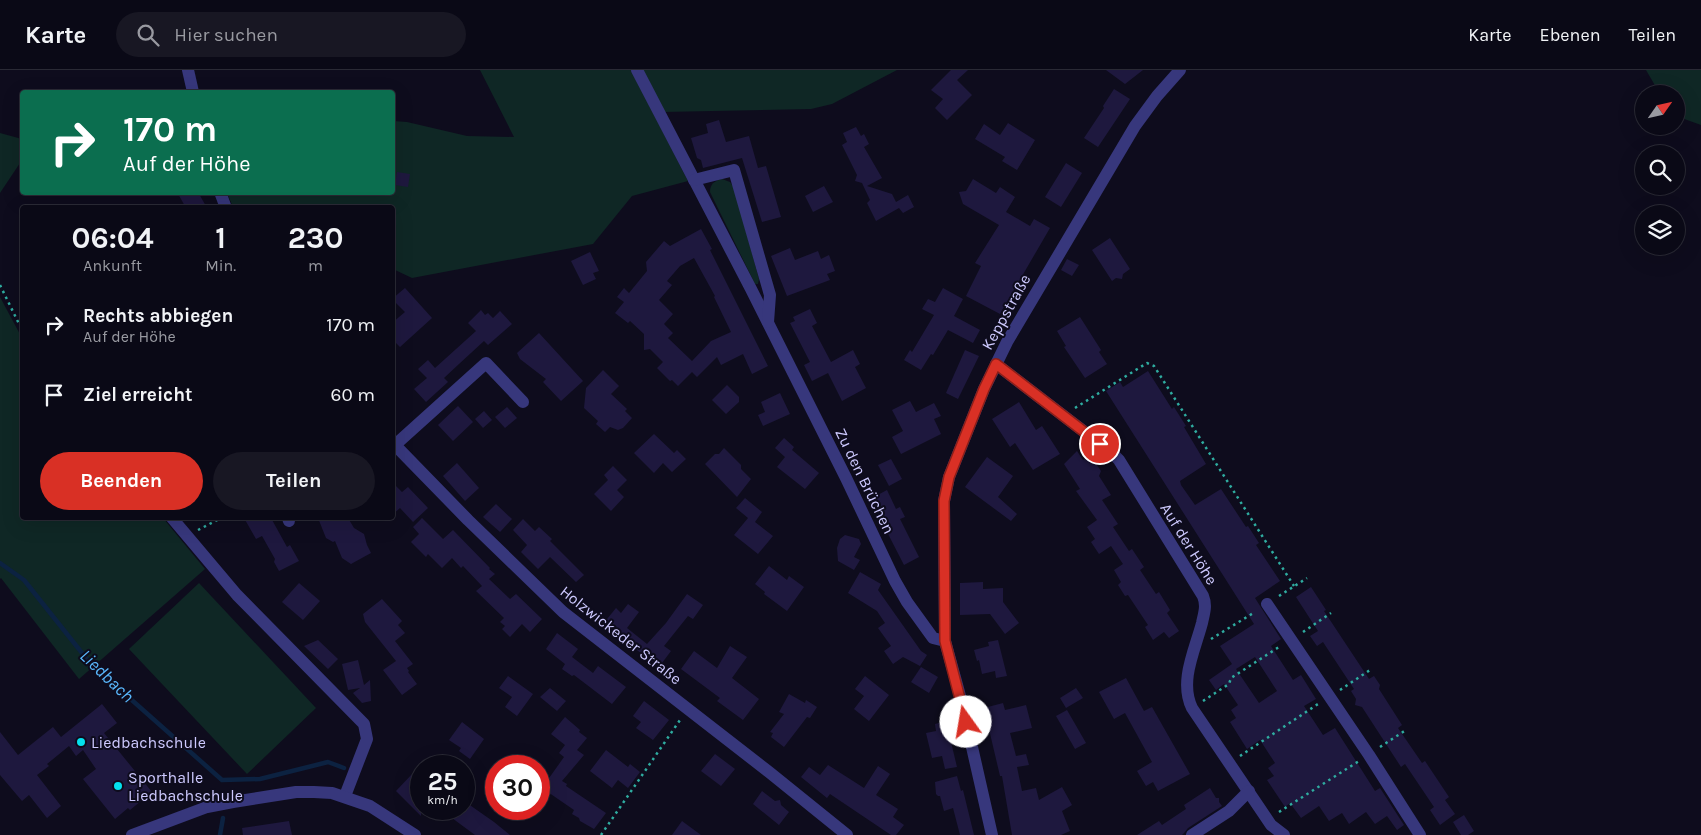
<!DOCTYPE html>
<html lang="de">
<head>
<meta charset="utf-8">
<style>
	:root { --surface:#0a0916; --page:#181723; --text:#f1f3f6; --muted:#999aa1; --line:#2a2a35; --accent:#d93025 }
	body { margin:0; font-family:Karla,sans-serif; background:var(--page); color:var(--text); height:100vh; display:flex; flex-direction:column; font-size:19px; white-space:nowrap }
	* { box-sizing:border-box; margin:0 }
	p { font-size:16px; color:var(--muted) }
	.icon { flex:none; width:28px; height:28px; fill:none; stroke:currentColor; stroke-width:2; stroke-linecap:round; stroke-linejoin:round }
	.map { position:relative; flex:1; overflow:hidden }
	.panel { position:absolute; left:20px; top:135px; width:375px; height:315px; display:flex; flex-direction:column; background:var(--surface); border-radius:5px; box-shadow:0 5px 20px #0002,0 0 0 1px var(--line) }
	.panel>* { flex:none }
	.hud { position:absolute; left:20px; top:20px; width:375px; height:105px; border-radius:5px; box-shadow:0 5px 20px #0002,0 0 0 1px var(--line); background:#0b6e4f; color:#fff; overflow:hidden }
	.needle { width:32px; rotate:56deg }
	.controls { position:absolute; left:1635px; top:15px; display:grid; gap:10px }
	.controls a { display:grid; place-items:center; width:50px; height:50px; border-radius:50%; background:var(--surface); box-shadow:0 5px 20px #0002,0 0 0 1px var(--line); font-size:25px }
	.speed { position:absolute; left:410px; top:685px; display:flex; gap:10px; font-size:25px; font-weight:700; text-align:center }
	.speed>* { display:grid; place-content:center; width:65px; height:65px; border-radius:50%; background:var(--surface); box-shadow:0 5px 20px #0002,0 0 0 1px var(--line); line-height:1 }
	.speed small { font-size:12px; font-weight:400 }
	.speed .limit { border:8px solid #d22; background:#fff; color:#111 }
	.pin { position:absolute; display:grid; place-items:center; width:42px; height:42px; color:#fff; margin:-21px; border:2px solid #fff; border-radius:50%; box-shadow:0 1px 5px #0007 }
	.me { position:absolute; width:55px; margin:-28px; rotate:347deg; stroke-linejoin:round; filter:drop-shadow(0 0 4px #0008) }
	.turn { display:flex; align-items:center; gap:18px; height:105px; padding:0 20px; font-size:22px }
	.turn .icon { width:65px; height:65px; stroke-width:2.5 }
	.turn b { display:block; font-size:35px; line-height:42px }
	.eta { display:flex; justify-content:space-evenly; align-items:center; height:85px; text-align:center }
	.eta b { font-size:30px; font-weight:700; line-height:35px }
	.action { display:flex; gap:10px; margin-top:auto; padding:10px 20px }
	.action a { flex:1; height:58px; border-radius:30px; background:var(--accent); color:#fff; font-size:20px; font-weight:700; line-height:58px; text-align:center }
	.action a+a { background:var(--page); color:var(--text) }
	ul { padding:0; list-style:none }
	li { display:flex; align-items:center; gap:15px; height:70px; padding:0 20px }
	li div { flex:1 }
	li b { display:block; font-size:19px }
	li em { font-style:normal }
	header { display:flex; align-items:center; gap:30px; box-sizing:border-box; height:70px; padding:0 25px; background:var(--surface); border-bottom:1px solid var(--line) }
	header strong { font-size:24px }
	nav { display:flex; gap:28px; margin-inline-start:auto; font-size:18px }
	.search { width:350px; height:45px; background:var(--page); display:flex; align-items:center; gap:12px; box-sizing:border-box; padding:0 18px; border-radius:28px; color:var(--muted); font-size:19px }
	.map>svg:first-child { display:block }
</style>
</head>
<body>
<header>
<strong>Karte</strong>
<div class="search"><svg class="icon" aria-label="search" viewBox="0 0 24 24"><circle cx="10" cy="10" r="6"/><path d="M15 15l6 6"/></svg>Hier suchen</div>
<nav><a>Karte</a><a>Ebenen</a><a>Teilen</a></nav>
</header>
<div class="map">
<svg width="1701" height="765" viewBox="0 0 1701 765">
	<rect width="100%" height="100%" fill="#0e0c1d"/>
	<g fill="#0f2725">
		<path d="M480 0H631L688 111 632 126 593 174 412 208 393 199 392 138 233 137 227 123 392 122 393 51 407 52 467 66 514 67Z"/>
		<path d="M641 0H897L832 34 811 39 662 42Z"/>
		<path d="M1646 0H1701V55L1676 46V24H1660Z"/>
		<path d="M0 63 22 69V90L0 123Z"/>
		<path d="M722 109 730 112 734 118 759 209 758 214H755L710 122C710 114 714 111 722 109Z"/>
		<path d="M0 227 22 268V448H163L205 499 79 609 1 508 0 509Z"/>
		<path d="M199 513 316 638 247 704 129 579Z"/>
	</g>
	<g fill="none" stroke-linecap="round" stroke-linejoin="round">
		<g stroke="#0c2241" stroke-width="4.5">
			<path d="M0 493 24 510 90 593 222 710 260 709 328 692 344 698"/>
			<path d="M220 765 223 748"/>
		</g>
	</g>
	<g fill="#1e183e" fill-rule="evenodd">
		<path d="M951 0H968L957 10 972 25 947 50 935 38 943 29 931 20Z"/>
		<path d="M1106 0H1143L1125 14Z"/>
		<path d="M1114 19 1130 29 1098 77 1084 68 1104 38 1103 36Z"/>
		<path d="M719 50 726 72 749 66 758 98 766 96 781 147 762 152 742 88 703 98 701 90 697 88 691 68 708 63 706 54Z"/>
		<path d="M1008 53 1035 70 1017 100 1002 91 1005 87 975 69 984 54 1000 65Z"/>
		<path d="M856 57 861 66 864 64 869 74 864 77 882 108 867 116 892 124 896 132 908 125 914 137 903 143 899 138 876 151 867 133 870 130 862 113 855 111 857 105 842 75 847 72 843 63Z"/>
		<path d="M1066 93 1082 103 1061 137 1045 127Z"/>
		<path d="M397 102 410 104 408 117 395 115Z"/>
		<path d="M973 109 996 123 1000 117 1015 127 1006 142 1030 156 1034 149 1050 158 1000 244 966 226 981 196 975 193 999 155 963 134 959 122 966 121Z"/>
		<path d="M824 116 833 132 813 142 805 126Z"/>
		<path d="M177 122H198L207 138H186Z"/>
		<path d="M701 159 712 179 710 180 768 296 752 304 743 284 721 295 717 287 697 307 692 302 678 316 672 310 670 311 657 298 663 292 650 279 644 280V264L630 251 628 253 615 243 624 232 617 227 624 218 629 223 647 201 646 192 664 171 670 176ZM694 188 715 226 714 227 731 262 711 271 692 291 668 268 673 263 664 254 673 244 659 230 672 215 667 211 680 196Z"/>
		<path d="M1110 168 1130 199 1123 204 1122 209 1116 208 1112 211 1092 180Z"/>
		<path d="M790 178 795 190 818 181 821 189 829 185 835 201 827 204 830 210 787 226 771 186Z"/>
		<path d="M590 182 599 201 593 203 596 209 583 215 571 191Z"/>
		<path d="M1067 189 1079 195 1072 206 1061 200Z"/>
		<path d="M405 218 432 248 400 277 392 269V253L405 242 392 229Z"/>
		<path d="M943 218 963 229 954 246 980 260 973 273 948 260 933 285 931 284 921 300 904 290 910 280 912 282 934 245 922 239 928 229 935 232Z"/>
		<path d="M810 239 817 253 812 256 831 292 853 280 860 294 855 297 866 318 842 331 828 303 812 311 804 295 810 292 790 253 795 251 793 247Z"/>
		<path d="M481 240 485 245 488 243 493 248 500 241 512 254 488 275 484 271 459 294 444 308 448 312 426 332 414 319 427 308 418 299 428 290 435 298 476 261 468 253Z"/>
		<path d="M1080 247 1101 280 1099 282 1107 294 1085 308 1064 277 1066 276 1057 261Z"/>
		<path d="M539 263 583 311 561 331 543 312 546 309 520 289 517 283Z"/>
		<path d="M965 280 979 286 958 329 946 323Z"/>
		<path d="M603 300 619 316 611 324 627 339 625 341 632 348 623 358 618 360 610 357 605 362 596 354 598 351 584 338 586 318Z"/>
		<path d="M1148 301 1172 339 1174 337 1186 356 1184 357 1206 394 1180 411 1181 415 1195 435 1221 419 1246 457 1248 456 1259 473 1256 475 1280 511 1255 528 1281 569 1271 576 1293 610 1301 605 1316 629 1304 636 1323 665 1335 658 1375 721 1380 718 1404 755 1397 760 1387 746 1375 754 1366 742 1349 754 1342 743 1329 751 1319 736 1301 748 1290 733 1285 737 1267 710 1274 706 1268 698 1275 693 1260 670 1247 679 1230 652 1236 648 1231 640 1238 635 1224 614 1216 620 1209 610 1232 594 1220 576 1254 554 1106 321 1120 312 1123 317ZM1255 587 1277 621 1259 633 1236 599Z"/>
		<path d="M727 315 739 327V332L726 344 712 330Z"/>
		<path d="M780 323 790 344 763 356 758 345 765 342 761 332Z"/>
		<path d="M910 331 916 342 934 333 941 346 934 349 941 364 901 384 892 367 903 361 892 340Z"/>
		<path d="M1019 332 1036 360 1042 356 1060 384 1033 400 1015 373 1010 377 992 349Z"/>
		<path d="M458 336 473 352 453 371 438 355Z"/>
		<path d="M507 337 517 348 505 358 495 347Z"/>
		<path d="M484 341 492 350 483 358 475 349Z"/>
		<path d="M654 364 674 383 677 380 686 389 672 402 663 393 654 403 634 383Z"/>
		<path d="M784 368 794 377 792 380 819 403 805 419 777 397 785 387 775 378Z"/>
		<path d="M724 378 741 395V399L751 409 737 427 705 394 715 384H719Z"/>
		<path d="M1077 381 1083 390 1090 385 1101 401 1099 406 1111 425 1102 430 1118 454 1113 457 1129 481 1132 479 1144 497 1140 500 1156 524 1159 522 1170 540 1167 543 1179 561 1169 568 1164 562 1153 570 1145 557 1148 555 1128 525 1125 526 1118 515 1121 512 1114 500 1123 494 1111 476 1099 484 1091 472 1095 469 1087 457 1097 450 1076 421 1080 419 1064 394Z"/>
		<path d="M987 387 1013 406 998 427 1017 444 1011 451 965 417Z"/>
		<path d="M891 389 902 409 889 416 878 395Z"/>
		<path d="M457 393 479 418 465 431 443 406Z"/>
		<path d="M613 396 627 410 617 420 624 427 611 441 594 424 608 410 604 405Z"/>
		<path d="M392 412 402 422 408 417 428 438 413 452 400 438 392 445Z"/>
		<path d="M887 420 896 439 900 437 905 447 900 449 919 487 904 495 870 429Z"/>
		<path d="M745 428 762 442 755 452 773 466 758 484 734 465 748 448 736 438Z"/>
		<path d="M496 434 512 449 500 462 483 447Z"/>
		<path d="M244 448H271L287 477 290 475 299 491 279 501 274 492 275 489 262 466 256 469Z"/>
		<path d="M318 448H348L354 458 364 464 367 475 371 483 351 494 342 488 335 471 337 470 333 472 326 468Z"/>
		<path d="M422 448 443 469 453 460 490 498 489 499 495 504 489 509 510 529 516 524 542 549 530 562 522 554 510 567 502 559 505 556 500 552 504 548 476 521 482 516 463 496 461 498 452 488 442 498 428 484 426 487 411 472 419 464 413 457Z"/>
		<path d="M523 449 535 461 539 457 552 469 550 471 584 505 576 512 550 487 538 499 521 482 527 475 513 460Z"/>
		<path d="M845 465 859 469 861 474 854 487 860 490 854 500 838 491 837 478 840 469Z"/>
		<path d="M769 496 787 510 789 506 804 517 787 541 764 524 765 522 755 514Z"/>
		<path d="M860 502 881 514 878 520 921 581 927 585 920 596 903 587 893 594 884 581 891 576 878 558 885 553 877 541 848 523Z"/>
		<path d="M983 512V519L1003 518V532L1019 553 1005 564 990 544 960 545V513Z"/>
		<path d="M299 513 320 531 303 550 282 532Z"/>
		<path d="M1311 517 1326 540 1324 541 1369 609 1374 606 1380 615 1379 619 1402 655 1398 658 1422 693 1425 691 1449 727 1445 730 1455 744 1440 755 1430 740 1434 737 1405 694 1401 697 1362 637 1355 635 1356 629 1351 621 1354 619 1323 572 1317 576 1310 566 1318 561 1296 527Z"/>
		<path d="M687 524 703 535 693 549 688 546 664 576 671 581 659 597 603 554 616 538 621 543 628 534 639 542 627 558 647 574 666 553Z"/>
		<path d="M382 529 402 551 398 555 405 563 395 571 413 594 407 598 409 601 408 602 417 614 402 625 383 600 396 591 365 552 363 544Z"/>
		<path d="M557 563 578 579 572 587 593 603 598 596 626 617 612 634 574 605 572 606 562 599 565 594 546 579Z"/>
		<path d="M318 570 338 589 328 599 304 576Z"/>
		<path d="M998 570 1007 606 996 608 995 601 982 604 979 590 977 591 974 580 989 576 988 572Z"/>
		<path d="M730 576 747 587 732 608 759 629 743 650 717 631 720 628 681 599 694 581 717 598Z"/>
		<path d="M358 590 364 615 370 610 371 631 362 633 353 623 360 618 348 620 342 594Z"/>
		<path d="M921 597 938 607 929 623 911 612Z"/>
		<path d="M508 606 533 624 517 646 505 637 512 627 499 618Z"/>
		<path d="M865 606 889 625 869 651 854 639 864 626 855 619Z"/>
		<path d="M1126 608 1144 641 1152 637 1190 704 1158 721 1153 712 1146 716 1137 701 1152 692 1125 643 1114 649 1099 622Z"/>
		<path d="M550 618 566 631 557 641 540 627Z"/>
		<path d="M1076 618 1083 628 1066 638 1060 628Z"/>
		<path d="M789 624 805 633 806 630 817 637 810 648 807 647 784 677 771 667 773 663 770 662 784 644 779 642Z"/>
		<path d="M644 631 669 650 653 670 636 658 641 652 633 646Z"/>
		<path d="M1003 633 1005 640 1026 635 1032 658 1010 663 1016 686 1026 684 1029 695 1017 697 1022 721 1036 718 1039 730 1062 717 1072 735 1062 741 1070 761 1061 765H1012L1002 706H1000L984 638Z"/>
		<path d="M102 634 117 653 104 663 152 722 130 740 128 738 115 749 83 709 96 699 83 680 76 686 69 676 47 694 49 696 37 705 61 736 47 748 29 725 22 731 0 705V662L18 685 53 657 61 667Z"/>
		<path d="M1067 640 1086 673 1075 679 1056 646Z"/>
		<path d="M565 647 580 660 579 662 587 668 577 680 584 685 562 711 567 714 566 716 606 743 594 759 580 751 579 748 572 744 574 740 542 718 564 687 559 683 565 675 551 664Z"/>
		<path d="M946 651 957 697 945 699 942 686 932 688 926 663 936 661 935 654Z"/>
		<path d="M462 652 484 669 470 689 459 681 461 678 449 670Z"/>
		<path d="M606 680 628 697 630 694 640 702 628 718 618 710 612 718 590 701Z"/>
		<path d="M715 684 735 699 721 716 701 701Z"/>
		<path d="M828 695 864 718 878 696 890 704 876 725 898 739 893 747 904 755 896 765H891L830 724 827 728 801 707 809 697 820 705Z"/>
		<path d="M414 702 421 709V746L396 721Z"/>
		<path d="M957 706 961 721 963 720 974 765H960L953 738 944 741 940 726H938L936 724 935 712Z"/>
		<path d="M1210 718 1216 728H1219V732L1222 736 1188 758 1184 763 1182 765H1137L1159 751 1162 755 1186 739 1184 735Z"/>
		<path d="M762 721 775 731 780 730 781 735 789 742 779 755 753 734Z"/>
		<path d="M464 731 494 752 510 765H475L452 748 459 739H464Z"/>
		<path d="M1464 745 1474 761 1468 765H1461L1453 752Z"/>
		<path d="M289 751 292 765H243L242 758Z"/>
		<path d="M682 751 701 765H672Z"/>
	</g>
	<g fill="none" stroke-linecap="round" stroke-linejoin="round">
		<g stroke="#2faca0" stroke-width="2.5" stroke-dasharray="2.5 4" stroke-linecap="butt">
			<path d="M0 215 22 260"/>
			<path d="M1075 338 1147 293 1154 296 1294 516"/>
			<path d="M198 460 221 448"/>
			<path d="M1279 526 1307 508"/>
			<path d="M1303 562 1331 543"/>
			<path d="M1211 569 1255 542"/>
			<path d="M1340 620 1370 600"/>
			<path d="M1203 631 1229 614 1231 608 1279 577"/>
			<path d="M1380 677 1406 660"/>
			<path d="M1240 686 1318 634"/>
			<path d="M1279 742 1359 691"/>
			<path d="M601 765 680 650"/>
		</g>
		<g stroke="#37377c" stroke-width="12">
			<path d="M188 0 193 22"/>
			<path d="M637 0 751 219 846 408 895 511 907 532 933 568 945 571"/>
			<path d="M694 110 734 100 770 225 768 252"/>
			<path d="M220 122 226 138"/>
			<path d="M996 294 1112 383 1119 390 1203 526C1207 536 1204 543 1202 553 1195 580 1179 611 1192 638L1271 755 1284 765"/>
			<path d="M392 372 468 450 563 542 769 702 847 765"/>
			<path d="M395 375 486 293 523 332"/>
			<path d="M172 448 237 525 364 654 367 669 345 726"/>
			<path d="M288 448 289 451"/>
			<path d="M1267 534 1369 685 1420 765"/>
			<path d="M132 765 207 737 233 732 296 722H314L332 723 370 736 415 765"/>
			<path d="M992 765 962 633 945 571 944 431 949 407 984 319 1007 272 1135 56 1157 26 1180 0"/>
			<path d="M1192 765 1229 741 1249 721"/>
		</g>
	</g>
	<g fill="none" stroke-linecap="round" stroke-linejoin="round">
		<g stroke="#8d1f18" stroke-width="12">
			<path id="route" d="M966 652 945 571 944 431 949 407 984 319 996 294 1100 374"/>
		</g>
		<use href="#route" stroke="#d93025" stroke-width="9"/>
	</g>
	<g fill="#04e1ef" stroke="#0e0c1d" stroke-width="2">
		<circle cx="81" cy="672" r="5"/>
		<circle cx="118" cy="716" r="5"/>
	</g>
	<g text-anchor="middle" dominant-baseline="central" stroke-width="4" stroke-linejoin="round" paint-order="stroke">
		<g font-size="16" fill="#cdc9fe" stroke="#0e0c1d">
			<text transform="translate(1006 242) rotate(-61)">Keppstraße</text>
			<text transform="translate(865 411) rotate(64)">Zu den Brüchen</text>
			<text transform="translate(1189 474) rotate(58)">Auf der Höhe</text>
			<text transform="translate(621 565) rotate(38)">Holzwickeder Straße</text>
		</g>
		<g font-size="16" fill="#cdc9fe" stroke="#0e0c1d" text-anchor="start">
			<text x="91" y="672">Liedbachschule</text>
			<text x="128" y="707">Sporthalle<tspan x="128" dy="18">Liedbachschule</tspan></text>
		</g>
		<g font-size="18" font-style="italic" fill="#59b7fc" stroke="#0e0c1d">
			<text transform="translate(107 606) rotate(44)">Liedbach</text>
		</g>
	</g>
</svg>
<div class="controls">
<a><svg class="needle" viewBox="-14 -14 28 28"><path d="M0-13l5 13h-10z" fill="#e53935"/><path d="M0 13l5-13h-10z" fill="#999aa1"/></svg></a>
<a><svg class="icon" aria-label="search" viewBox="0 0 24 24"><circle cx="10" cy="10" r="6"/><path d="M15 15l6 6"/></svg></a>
<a><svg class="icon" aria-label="layers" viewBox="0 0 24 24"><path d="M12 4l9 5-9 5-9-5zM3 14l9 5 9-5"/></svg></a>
</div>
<div class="speed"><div>25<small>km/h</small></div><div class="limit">30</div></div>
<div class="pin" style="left:1100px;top:374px;background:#d93025"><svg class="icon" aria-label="arrive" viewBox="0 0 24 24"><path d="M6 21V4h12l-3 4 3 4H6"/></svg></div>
<svg class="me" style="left:966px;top:652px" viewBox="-20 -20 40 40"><circle r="19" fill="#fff"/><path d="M0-13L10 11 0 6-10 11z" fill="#d93025"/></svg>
<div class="hud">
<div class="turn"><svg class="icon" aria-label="right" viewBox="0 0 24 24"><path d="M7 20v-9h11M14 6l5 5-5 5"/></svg><div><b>170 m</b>Auf der Höhe</div></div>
</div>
<section class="panel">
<div class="eta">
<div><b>06:04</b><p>Ankunft</p></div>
<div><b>1</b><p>Min.</p></div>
<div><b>230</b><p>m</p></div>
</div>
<ul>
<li><svg class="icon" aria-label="right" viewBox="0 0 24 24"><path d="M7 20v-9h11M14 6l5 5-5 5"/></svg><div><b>Rechts abbiegen</b><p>Auf der Höhe</p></div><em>170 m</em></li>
<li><svg class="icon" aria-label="arrive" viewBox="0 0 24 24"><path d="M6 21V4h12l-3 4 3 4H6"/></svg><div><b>Ziel erreicht</b></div><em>60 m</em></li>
</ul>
<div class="action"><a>Beenden</a><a>Teilen</a></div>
</section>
</div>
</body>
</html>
